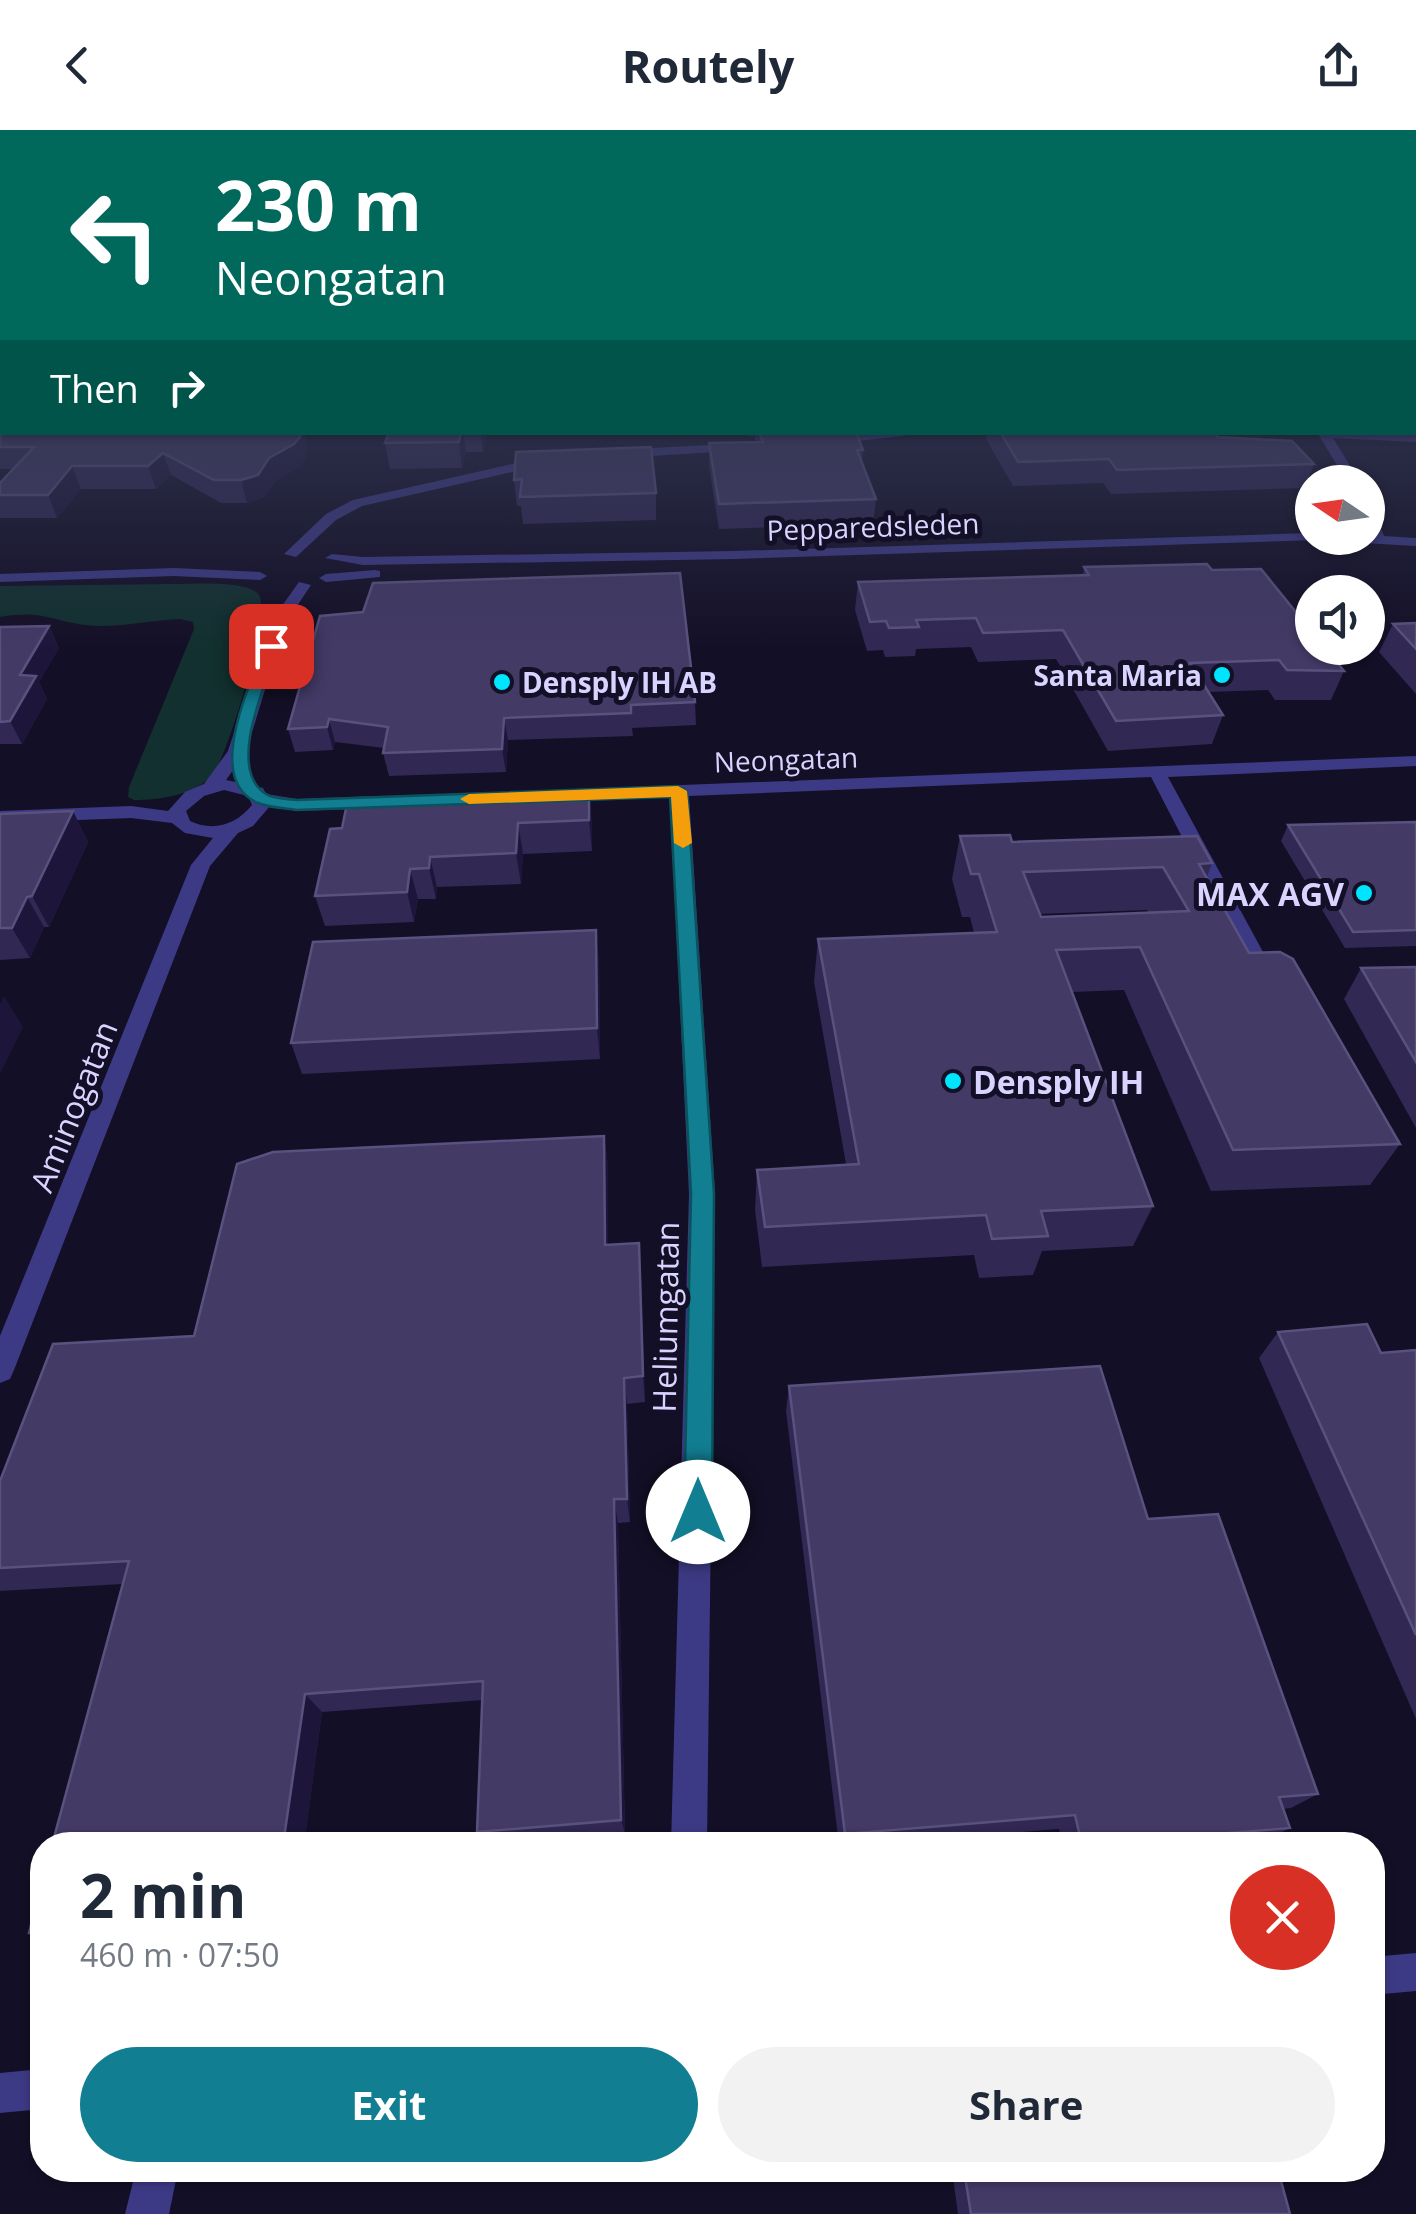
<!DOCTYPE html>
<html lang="en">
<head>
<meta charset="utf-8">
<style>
	:root { --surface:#fff; --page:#f2f2f3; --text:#1f2937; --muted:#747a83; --accent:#117e91 }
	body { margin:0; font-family:"Open Sans",sans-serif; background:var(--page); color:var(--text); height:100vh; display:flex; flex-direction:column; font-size:38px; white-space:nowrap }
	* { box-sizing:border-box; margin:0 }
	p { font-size:32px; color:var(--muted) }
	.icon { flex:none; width:55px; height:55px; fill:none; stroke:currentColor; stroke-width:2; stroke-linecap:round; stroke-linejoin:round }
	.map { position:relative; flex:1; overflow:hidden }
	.details { position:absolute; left:30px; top:1702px; width:1355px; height:350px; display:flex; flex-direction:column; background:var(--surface); border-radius:40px; box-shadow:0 2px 8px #0004 }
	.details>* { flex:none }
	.banner { position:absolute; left:0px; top:0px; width:1418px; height:305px; box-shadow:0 2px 8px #0004; background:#00695c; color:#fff; overflow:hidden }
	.needle { width:65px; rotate:283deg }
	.controls { position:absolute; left:1295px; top:335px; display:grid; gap:20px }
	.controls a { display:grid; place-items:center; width:90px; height:90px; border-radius:50%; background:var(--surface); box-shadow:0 2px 8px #0004; font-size:50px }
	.pin { position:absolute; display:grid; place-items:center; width:85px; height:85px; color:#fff; margin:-42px; border-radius:20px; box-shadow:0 5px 15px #0006 }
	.me { position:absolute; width:110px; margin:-55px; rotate:0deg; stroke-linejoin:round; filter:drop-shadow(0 0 8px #0008) }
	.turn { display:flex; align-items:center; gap:35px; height:210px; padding:0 50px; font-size:45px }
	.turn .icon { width:130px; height:130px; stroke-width:2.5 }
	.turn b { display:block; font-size:70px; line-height:85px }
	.then { display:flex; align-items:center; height:95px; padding:0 50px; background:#0003; gap:20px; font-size:38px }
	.round { display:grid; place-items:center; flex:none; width:105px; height:105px; border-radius:52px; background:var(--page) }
	.summary { display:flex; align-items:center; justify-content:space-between; height:170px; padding:0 50px }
	h1 { font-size:60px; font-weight:700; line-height:75px }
	.button { display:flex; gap:20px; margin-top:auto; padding:20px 50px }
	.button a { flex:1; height:115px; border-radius:60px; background:var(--accent); color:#fff; font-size:40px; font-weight:700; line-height:115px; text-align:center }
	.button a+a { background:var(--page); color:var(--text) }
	header { display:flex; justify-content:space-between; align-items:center; height:130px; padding:0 50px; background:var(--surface); font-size:45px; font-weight:700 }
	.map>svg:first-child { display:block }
</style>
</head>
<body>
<header><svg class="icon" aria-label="back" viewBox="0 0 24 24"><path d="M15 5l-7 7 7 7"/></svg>Routely<svg class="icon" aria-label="share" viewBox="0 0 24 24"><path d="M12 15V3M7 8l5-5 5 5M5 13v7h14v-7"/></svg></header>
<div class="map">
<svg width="1416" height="2084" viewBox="0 0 1416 2084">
	<rect width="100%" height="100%" fill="#130f26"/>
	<path fill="#12302f" d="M176 454C193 454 249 450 259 465 271 483 228 625 213 644 196 665 160 670 134 670L128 667 129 657 194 499 193 492 180 489C150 490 115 499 85 495 49 490 41 480 0 487V456Z"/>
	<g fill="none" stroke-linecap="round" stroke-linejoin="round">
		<g fill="#3d3a85" fill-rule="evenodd">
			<path d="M881 302H933L827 315 821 311Z"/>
			<path d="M1317 302 1416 304V312L1333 308 1360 352H1347Z"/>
			<path d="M743 313 747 314V320L618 328 612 324 618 320Z"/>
			<path d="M548 326 552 327V333L362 376 336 390 296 427 284 424 326 384 353 370Z"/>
			<path d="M1368 379 1375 383 1384 406 1416 408V416L1327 411 1325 408H1368Z"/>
			<path d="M1312 403 1317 410 734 429 363 435 325 428 332 424 363 427 734 421Z"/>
			<path d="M174 438 260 442 267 446 260 450 174 446 0 452V444Z"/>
			<path d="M375 440 380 441V447L326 452 319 448 326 444Z"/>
			<path d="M299 452 311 455 285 494 246 622 226 650 263 658 266 664 297 669 377 666 386 672 377 678 297 681 270 676 253 696 238 703 210 736 14 1240 10 1249 0 1253V1206L191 735 213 708 185 703 172 693 131 688 0 693V681L131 676 168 681 185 662 204 654 228 621 269 494ZM224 660 248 666 252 675C236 695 213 702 190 691L186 681 204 666Z"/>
			<path d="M1416 626V636L1168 647 1275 844 1264 851 1253 844 1151 647 689 666 715 1064 707 1715H671L689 1064 670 667 557 672 548 666 557 660Z"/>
			<path d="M1416 1823V1861L1372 1865V1827Z"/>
			<path d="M42 1939V1979L0 1983V1943Z"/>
			<path d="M136 2040H178L169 2084H125Z"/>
		</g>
	</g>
	<g fill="#312854" fill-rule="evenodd">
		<path d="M0 229 2 302H304L307 315 306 329 299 337 275 351 265 367 247 373H221L171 345 156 359H81L57 388H0V353L13 339H0Z"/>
		<path d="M389 302H487L483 322H466L462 338 390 339 385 313Z"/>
		<path d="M747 302H856L863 320 862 332 876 369 873 394 719 399 709 337V313L755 312V306H749Z"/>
		<path d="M988 302H1217V307L1314 334 1305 358 1111 364 1103 353 1013 356 986 309Z"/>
		<path d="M516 322 656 363V390L523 394 521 376H517L514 350Z"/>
		<path d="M1084 437 1212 440 1344 541 1331 570H1275L1268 560 1208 562 1223 585 1212 614 1108 621 1056 529 978 532 971 517 916 519 915 526 885 527 883 520 867 521 855 480 858 452 1083 445Z"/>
		<path d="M320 486 695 572 696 595 632 598 633 606 508 610 506 642 389 646 383 623 384 618 335 612 333 620 295 622 288 599Z"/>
		<path d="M1416 493V564L1379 522 1393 494Z"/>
		<path d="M49 496 59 518 39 552 47 569 22 614H0V497Z"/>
		<path d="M73 681 88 712 49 797H44L30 828 0 830V684Z"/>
		<path d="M592 690V721L523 724 521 754 437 757 436 769H418L414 792 325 796 315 766 330 699Z"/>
		<path d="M1416 692V816L1345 818 1281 711 1288 695Z"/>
		<path d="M960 706 1212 733 1207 747 1249 823 1400 1014 1370 1055 1211 1061 1124 860 1072 862 1153 1076 1133 1116 1042 1121 1033 1145 979 1148 974 1125 762 1137 755 1080 757 1040 846 1034 814 852 818 809 974 803 970 787H962L952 749ZM1147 780 1149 783 1041 787 1039 784Z"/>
		<path d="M599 830 600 929 302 944 291 913Z"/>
		<path d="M1416 837V998L1344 869 1361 838Z"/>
		<path d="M604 1006 608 1036V1115L639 1113 645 1272 627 1274 630 1392 618 1393 625 1703 487 1715 477 1702 483 1570 322 1582 304 1715H52L122 1454 0 1461V1351L194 1206Z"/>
		<path d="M1278 1202 1381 1223 1416 1220V1589L1259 1228Z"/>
		<path d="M789 1256 1318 1664 1291 1678 1283 1679 1290 1698 1264 1711 1214 1715H1062L1059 1699 856 1715H839L786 1281Z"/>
		<path d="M952 2040H1278L1290 2084H958Z"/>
	</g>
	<g fill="#1d163a">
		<path d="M301 302H304L307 315 306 329 299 337 275 351 265 367 247 373 241 350Z"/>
		<path d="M461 302H463L466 322 462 338 459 312Z"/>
		<path d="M480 302H487L483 322Z"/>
		<path d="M163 323 171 345 156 359 148 336Z"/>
		<path d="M72 336 81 359 57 388 48 365Z"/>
		<path d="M49 496 59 518 39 552 47 569 22 614 10 591 20 545Z"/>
		<path d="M504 588 508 610 506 642 502 619Z"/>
		<path d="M329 589 335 612 333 620 327 597Z"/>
		<path d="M589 660 592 690V721L589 690Z"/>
		<path d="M73 681 88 712 49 797 32 766Z"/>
		<path d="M518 693 523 724 521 754 516 723Z"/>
		<path d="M430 727 437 757 436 769 429 738Z"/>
		<path d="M410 739 418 769 414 792 407 762Z"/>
		<path d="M27 767 44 797 30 828 12 798Z"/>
		<path d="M596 800 599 830 600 929 597 898Z"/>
		<path d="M4 866 23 897 0 944V875Z"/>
		<path d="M604 1006 608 1036V1143L605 1115Z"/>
		<path d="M639 1113 641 1141 645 1272 643 1246Z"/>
		<path d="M624 1248 627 1274 630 1392 627 1369Z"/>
		<path d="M614 1369 618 1393 625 1703 621 1690Z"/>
		<path d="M305 1564 322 1582 304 1715H283Z"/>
	</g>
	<g fill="#433a66" stroke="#5a527e" stroke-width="2.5" fill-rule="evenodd">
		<path d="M0 229H2V302H301L300 307 294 314 269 328 258 345 241 350H214L163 323 148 336H72L48 365H0V353L34 317H0Z"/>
		<path d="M389 302H461L459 312 385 313Z"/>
		<path d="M759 302H856L863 320H857L876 369 719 374 709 313 763 312Z"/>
		<path d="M1000 302H1217V307L1292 311 1314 334 1117 340 1109 329 1018 332Z"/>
		<path d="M651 317 656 363 520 367 522 349 514 350 516 322Z"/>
		<path d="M1207 434 1212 440 1261 439 1312 502V518H1325L1344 541 1287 540 1279 530 1190 533 1223 585 1116 591 1063 500 983 503 976 488 916 490 919 497 889 498 886 491 870 492 858 452 1089 445 1084 437Z"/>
		<path d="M680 443 695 572 631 575V583L504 588 502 619 383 623 388 597 329 589 327 597 288 599 320 486 363 482 373 453Z"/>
		<path d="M1416 493V519L1393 494Z"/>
		<path d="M49 496 20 545 36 546 10 591 0 592V497Z"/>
		<path d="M589 660V690L518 693 516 723 430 727 429 738 410 739 407 762 315 766 330 699 342 698 348 669Z"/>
		<path d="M73 681 32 766 27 767 12 798H0V684Z"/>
		<path d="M1416 692V800L1353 802 1288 695Z"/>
		<path d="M1010 705 1012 712 1197 706 1212 733 1199 734 1249 823 1280 822 1293 829 1400 1014 1233 1020 1140 817 1056 820 1153 1076 1041 1081 1048 1106 992 1109 986 1085 765 1097 757 1040 859 1034 818 809 997 802 979 744H971L960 706ZM1163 737 1189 781 1041 787 1023 742Z"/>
		<path d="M596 800 597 898 291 913 313 812Z"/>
		<path d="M1416 837V932L1361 838Z"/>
		<path d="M604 1006 605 1115 639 1113 643 1246 624 1248 627 1369H614L621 1690 477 1702 483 1551 305 1564 283 1715H52L129 1431 0 1438V1351L53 1214 194 1206 237 1034 273 1022Z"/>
		<path d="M1367 1194 1381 1223 1416 1220V1505L1278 1202Z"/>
		<path d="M1100 1236 1148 1389 1218 1384 1318 1664 1279 1667 1290 1698 1082 1715 1075 1685 845 1704 789 1256Z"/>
		<path d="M42 1752V1803H29Z"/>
		<path d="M964 2040H1278L1290 2084H971Z"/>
	</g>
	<linearGradient id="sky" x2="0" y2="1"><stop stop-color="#0a0815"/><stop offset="0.44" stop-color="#333752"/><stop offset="1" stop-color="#333752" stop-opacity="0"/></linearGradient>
	<rect width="1416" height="521" fill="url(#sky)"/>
	<path fill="#117e91" stroke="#0b525e" stroke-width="2.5" d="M271 511 278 516C267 551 225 639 266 664 273 669 288 669 297 670L678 656 687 661 714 1064 712 1382 708 1391 698 1395 688 1391 684 1382 691 1064 670 667 297 680C285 678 270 678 258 673 203 650 251 554 264 516Z"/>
	<path fill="#f59e0b" d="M678 656 687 661 692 713 683 718 674 713 671 667 469 674 460 669 469 664Z"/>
	<g fill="#00e5ff" stroke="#130f26" stroke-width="4">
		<circle cx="1222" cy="545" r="10"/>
		<circle cx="502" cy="552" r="10"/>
		<circle cx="1364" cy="763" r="10"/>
		<circle cx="953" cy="951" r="10"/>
	</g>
	<g text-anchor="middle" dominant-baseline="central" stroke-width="10" stroke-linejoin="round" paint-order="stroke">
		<g font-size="28" fill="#d9d4ff" stroke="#130f26">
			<text transform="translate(873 396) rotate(-2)">Pepparedsleden</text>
			<text transform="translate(786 629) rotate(-2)">Neongatan</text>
		</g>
		<g font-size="28" font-weight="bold" fill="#d9d4ff" stroke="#130f26" text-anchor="end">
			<text x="1202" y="545">Santa Maria</text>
			<text x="522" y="552" text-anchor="start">Densply IH AB</text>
		</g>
		<g font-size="32" font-weight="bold" fill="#d9d4ff" stroke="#130f26" text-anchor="end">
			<text x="1344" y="763">MAX AGV</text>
			<text x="973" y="951" text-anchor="start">Densply IH</text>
		</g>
		<g font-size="32" fill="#d9d4ff" stroke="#130f26">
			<text transform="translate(73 976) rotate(-68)">Aminogatan</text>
			<text transform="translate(665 1187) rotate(-89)">Heliumgatan</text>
		</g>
	</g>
</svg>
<div class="controls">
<a><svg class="needle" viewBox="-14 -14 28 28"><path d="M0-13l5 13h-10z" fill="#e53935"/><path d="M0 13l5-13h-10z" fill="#747a83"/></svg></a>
<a><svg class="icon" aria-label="sound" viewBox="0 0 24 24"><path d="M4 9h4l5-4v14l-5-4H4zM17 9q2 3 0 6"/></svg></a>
</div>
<div class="pin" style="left:271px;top:516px;background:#d93025"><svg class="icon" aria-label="arrive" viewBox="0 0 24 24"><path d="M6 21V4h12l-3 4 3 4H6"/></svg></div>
<svg class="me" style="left:698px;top:1382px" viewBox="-20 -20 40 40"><circle r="19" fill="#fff"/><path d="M0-13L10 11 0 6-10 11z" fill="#117e91"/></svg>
<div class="banner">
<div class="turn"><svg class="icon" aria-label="left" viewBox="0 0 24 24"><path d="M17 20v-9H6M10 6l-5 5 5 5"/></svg><div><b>230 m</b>Neongatan</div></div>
<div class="then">Then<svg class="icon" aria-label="right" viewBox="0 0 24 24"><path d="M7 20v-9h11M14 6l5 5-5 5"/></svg></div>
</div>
<section class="details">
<div class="summary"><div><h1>2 min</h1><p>460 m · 07:50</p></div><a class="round" style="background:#d93025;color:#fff"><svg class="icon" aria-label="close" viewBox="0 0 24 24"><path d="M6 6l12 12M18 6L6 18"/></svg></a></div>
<div class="button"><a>Exit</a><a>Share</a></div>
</section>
</div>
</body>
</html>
